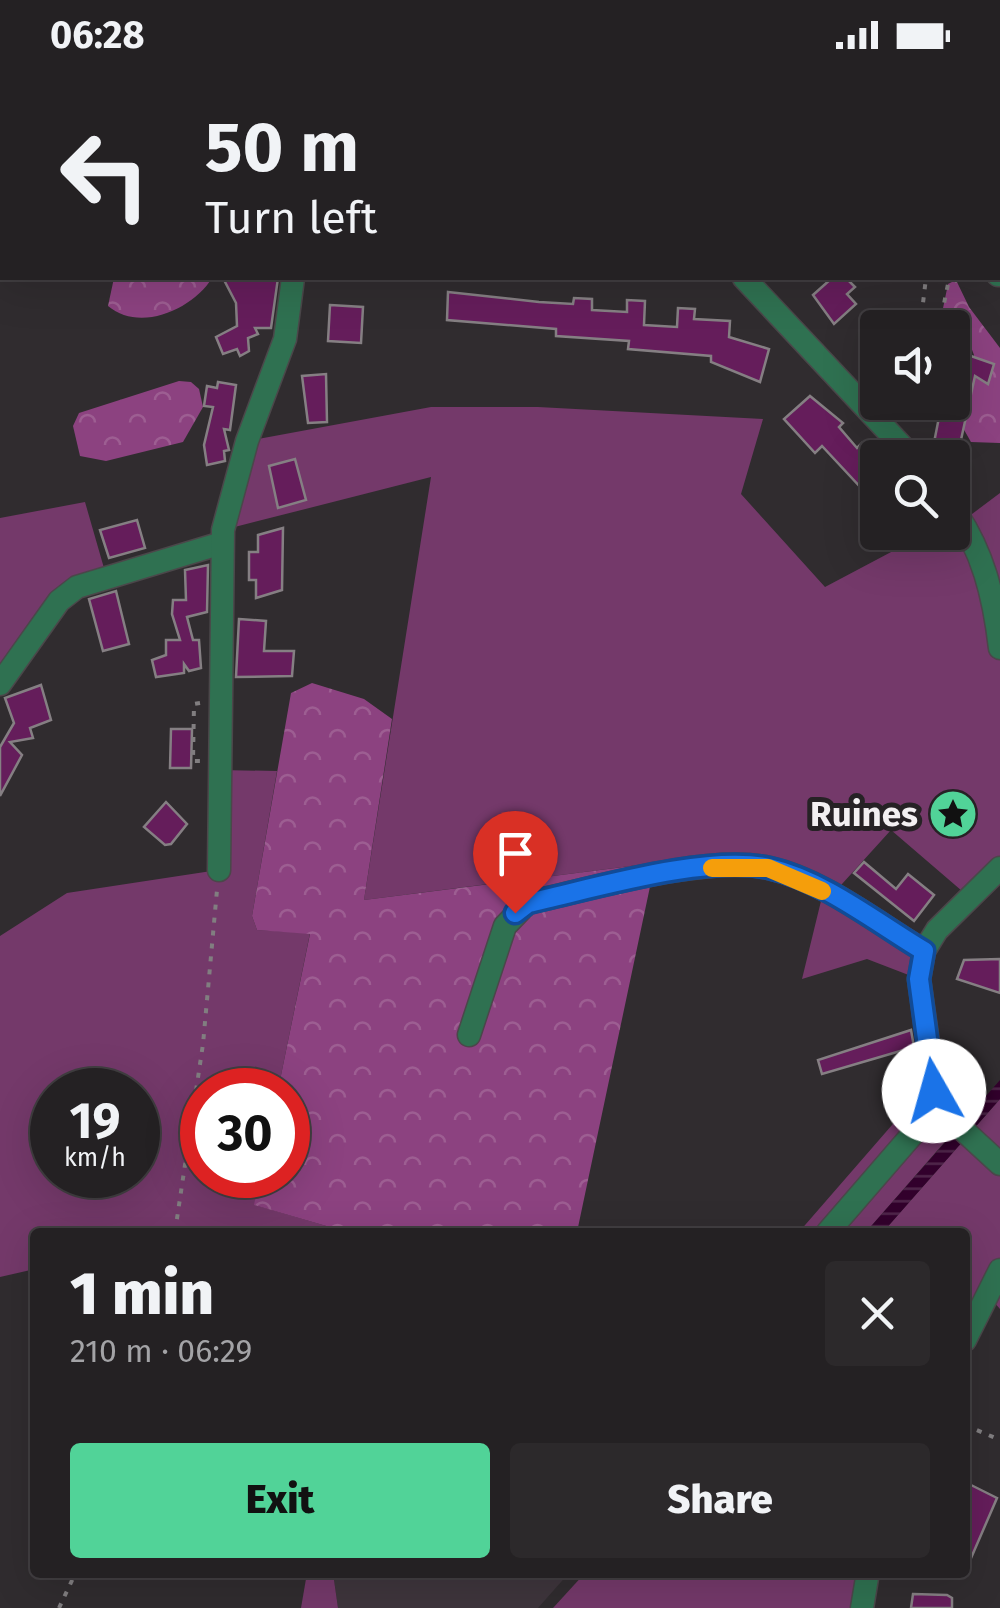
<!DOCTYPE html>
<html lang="en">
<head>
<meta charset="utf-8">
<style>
	:root { --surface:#242123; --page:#2c292b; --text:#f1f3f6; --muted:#a3a3a6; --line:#413e41; --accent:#51d398 }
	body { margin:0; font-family:"Fira Sans",sans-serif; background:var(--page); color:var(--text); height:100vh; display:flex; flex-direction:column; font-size:38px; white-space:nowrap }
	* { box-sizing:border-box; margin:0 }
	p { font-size:32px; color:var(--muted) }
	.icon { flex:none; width:55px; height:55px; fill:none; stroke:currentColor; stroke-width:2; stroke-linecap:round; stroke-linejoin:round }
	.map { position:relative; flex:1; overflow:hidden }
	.drawer { position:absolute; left:30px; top:1158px; width:940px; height:350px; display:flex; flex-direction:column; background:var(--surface); border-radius:10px; box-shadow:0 10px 40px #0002,0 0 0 2px var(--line) }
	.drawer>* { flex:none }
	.guide { position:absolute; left:0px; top:0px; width:1000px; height:210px; box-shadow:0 10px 40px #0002,0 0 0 2px var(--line); background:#242123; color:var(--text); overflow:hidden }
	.controls { position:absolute; left:860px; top:240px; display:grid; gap:20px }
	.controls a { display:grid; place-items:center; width:110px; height:110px; border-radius:10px; background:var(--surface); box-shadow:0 10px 40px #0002,0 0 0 2px var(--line); font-size:50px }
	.speed { position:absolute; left:30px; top:998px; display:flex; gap:20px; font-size:50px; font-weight:700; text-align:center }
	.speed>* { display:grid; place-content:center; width:130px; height:130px; border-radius:50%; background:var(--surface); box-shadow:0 10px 40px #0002,0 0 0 2px var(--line); line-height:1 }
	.speed small { font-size:25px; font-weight:400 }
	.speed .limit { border:15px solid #d22; background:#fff; color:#111 }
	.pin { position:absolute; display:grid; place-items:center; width:85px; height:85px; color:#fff; margin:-102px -42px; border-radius:50% 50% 50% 0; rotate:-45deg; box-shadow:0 0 10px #0007 }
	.pin .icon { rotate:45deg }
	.me { position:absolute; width:110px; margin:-55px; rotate:353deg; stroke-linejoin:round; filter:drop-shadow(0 0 8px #0008) }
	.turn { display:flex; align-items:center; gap:35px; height:210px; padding:0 40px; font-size:45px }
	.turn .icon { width:130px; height:130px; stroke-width:2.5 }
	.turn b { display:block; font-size:70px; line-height:85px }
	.round { display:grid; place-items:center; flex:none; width:105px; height:105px; border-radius:10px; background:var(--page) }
	.head { display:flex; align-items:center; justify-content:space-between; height:170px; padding:0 40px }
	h1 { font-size:60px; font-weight:800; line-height:75px }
	.primary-button { display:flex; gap:20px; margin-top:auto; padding:20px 40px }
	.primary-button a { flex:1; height:115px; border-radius:10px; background:var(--accent); color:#111; font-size:40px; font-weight:800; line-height:115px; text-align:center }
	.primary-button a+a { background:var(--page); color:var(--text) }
	.status { display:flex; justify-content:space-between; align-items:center; height:70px; padding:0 50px; background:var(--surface); direction:ltr }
	.status svg { height:28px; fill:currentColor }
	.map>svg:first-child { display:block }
</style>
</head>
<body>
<div class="status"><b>06:28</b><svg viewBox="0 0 49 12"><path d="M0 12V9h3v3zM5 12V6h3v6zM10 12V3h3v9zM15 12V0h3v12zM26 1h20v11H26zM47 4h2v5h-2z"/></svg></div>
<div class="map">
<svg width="1000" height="1538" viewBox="0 0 1000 1538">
	<defs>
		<pattern id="forest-crowns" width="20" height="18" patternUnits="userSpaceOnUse" patternTransform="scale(2.5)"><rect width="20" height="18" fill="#8c4280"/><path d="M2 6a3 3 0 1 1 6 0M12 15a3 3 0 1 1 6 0" fill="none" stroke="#9d5e92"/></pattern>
		<pattern id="water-rules" width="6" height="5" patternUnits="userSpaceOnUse" patternTransform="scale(2.5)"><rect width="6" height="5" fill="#32002c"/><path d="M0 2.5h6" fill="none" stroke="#50264b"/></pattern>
	</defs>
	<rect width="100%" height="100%" fill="#302c2f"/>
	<path fill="#3e353c" d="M333 1503H569L538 1538H338Z"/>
	<g fill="#74396a" fill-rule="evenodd">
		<path d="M431 337H538L763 349 741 424 825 517 927 463 952 462 953 448 964 450 1000 423V798L969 827 891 760 832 825 924 881 919 909 867 889 802 909 821 831C761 794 717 807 651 813L654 793 364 830 431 407 223 460 247 371Z"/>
		<path d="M85 432 106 505 94 508 0 614V448Z"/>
		<path d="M219 700 277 701 252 846 257 860 310 863 278 1020H202V1105H260L255 1135 347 1162H35V1199L0 1207V866L67 823 218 800ZM52 1020H138V1105H52Z"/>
		<path d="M929 987 957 1058 866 1162H799L912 1032V991Z"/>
		<path d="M1000 1029V1239L987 1224 965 1270V1162H883Z"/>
		<path d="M307 1503H333L338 1538H301Z"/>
		<path d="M585 1503H868L862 1538H553Z"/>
	</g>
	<g fill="url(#forest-crowns)">
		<path d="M114 208H212C193 239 140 263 108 236Z"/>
		<path d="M956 210 969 237 1000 278V373L971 372 963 358 974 285 971 277 953 267 952 258 943 257 941 248 948 214Z"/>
		<path d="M179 311 191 312 199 319 203 337 183 372 106 391 80 386 73 356 79 343Z"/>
		<path d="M312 613 364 629 392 649 364 830 655 793 577 1162H347L254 1135 260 1105H288V1020H278L310 864 257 860 252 846 291 623Z"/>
	</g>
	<path fill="url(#water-rules)" d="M1000 1010V1029L883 1162H866Z"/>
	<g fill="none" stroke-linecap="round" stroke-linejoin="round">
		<path stroke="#32002c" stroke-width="5" d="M880 2 881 0"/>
	</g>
	<g fill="#651d5b" stroke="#857f83" stroke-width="2.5">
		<path d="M223 208H278L271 258H255L258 264 248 268 249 281 240 286 237 279 223 284 216 267 237 256 236 233Z"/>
		<path d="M832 208H846L855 217 847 224 856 234 834 254 813 225Z"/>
		<path d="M448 222 539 232 573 234 574 228 592 229V240L627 242V230L645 231 644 255 677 257 678 238 695 239 694 249 730 251 729 267 769 279 760 312 711 292V286L628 279 629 271 556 266V259L447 250Z"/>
		<path d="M330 235 363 237 361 273 328 271Z"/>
		<path d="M968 285 994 294 988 314 975 306 957 388H931L942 332H952V314L959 316Z"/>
		<path d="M326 304 327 352 308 353 302 306Z"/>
		<path d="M218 312 236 315 230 360 224 359 229 380 224 381 225 391 207 395 204 375 213 337 204 336 207 316 217 318Z"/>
		<path d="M810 326 843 353 839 357 857 378 862 373 878 390V436L822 376 815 383 784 349Z"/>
		<path d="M295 389 306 430 278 438 269 396Z"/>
		<path d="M137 450 145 478 109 488 100 460Z"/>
		<path d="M283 458 282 520 256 528V510H249V482H258V465Z"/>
		<path d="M208 495 207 542 187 547 193 570H199L201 598 189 601 184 594V603L156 607 152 590 166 585V570H180L172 544 173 530H186L185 500Z"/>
		<path d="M116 521 129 574 103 581 89 529Z"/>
		<path d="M239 549 266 551 264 581H294L292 606 236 607Z"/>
		<path d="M41 615 51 650 30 658 33 668 10 672 22 685 0 726V677L14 653 5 628Z"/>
		<path d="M171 659H192L191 698H170Z"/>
		<path d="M166 732 187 754 171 774 165 775 144 757Z"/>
		<path d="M864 792 896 819 908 804 934 825 914 851 854 803Z"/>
		<path d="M1000 889V923L957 909 964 890Z"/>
		<path d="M911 960 914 977 822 1004 818 990Z"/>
		<path d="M965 1412 997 1428 965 1502Z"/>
		<path d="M913 1524 947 1525 952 1528V1538H911Z"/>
	</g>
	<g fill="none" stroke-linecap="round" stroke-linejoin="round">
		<g stroke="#4b474a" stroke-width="25">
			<g id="minor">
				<path d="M722 0 723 2"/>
				<path d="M303 2V0"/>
				<path d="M998 205H1000"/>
				<path d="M744 208 913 388"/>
				<path d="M952 437C983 480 994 526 1000 578"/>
				<path d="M0 614 59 531 77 517 222 473"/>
				<path d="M1000 798 937 860 924 881 919 909 937 1036 1000 1094"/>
				<path d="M219 800 223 460 247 371 285 269 293 208"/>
				<path d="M469 965 505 856 527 833C591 819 708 784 769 798 824 810 877 853 924 881"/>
				<path d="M828 1162 937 1036"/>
				<path d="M965 1270 1000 1200"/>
				<path d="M862 1538 868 1502"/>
			</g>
		</g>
		<g stroke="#817e80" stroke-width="4" stroke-dasharray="5 8" stroke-linecap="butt">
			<path d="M0 189 2 188"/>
			<path d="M920 258 926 208"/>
			<path d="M939 258 948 214 962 208"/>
			<path d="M200 633 194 634 193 691H201"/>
			<path d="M175 1162 203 974 217 820"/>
			<path d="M965 1355 1000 1370"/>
			<path d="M59 1538 76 1502"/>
		</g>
		<use href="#minor" stroke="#2f7151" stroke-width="22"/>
	</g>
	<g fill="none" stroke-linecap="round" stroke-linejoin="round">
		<g stroke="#114b97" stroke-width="25">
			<path id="route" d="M515 843 528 833C592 819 707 784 769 798 823 810 877 853 924 881L919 909 934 1021"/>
		</g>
		<use href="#route" stroke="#1a73e8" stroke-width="18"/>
		<path stroke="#f59e0b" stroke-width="18" d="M712 798H768L822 821"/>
	</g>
	<defs>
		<g id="sight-disc" transform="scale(2.5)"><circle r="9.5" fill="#51d398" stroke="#262225"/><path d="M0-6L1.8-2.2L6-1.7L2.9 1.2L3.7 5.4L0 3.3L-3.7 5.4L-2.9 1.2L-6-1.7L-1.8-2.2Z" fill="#111"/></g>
	</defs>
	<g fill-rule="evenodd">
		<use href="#sight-disc" x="953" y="744"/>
	</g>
	<g text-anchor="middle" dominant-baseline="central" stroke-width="10" stroke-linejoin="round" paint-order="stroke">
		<g font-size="35" font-weight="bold" fill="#f3f0f2" stroke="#262225" text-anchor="end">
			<text x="918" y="744">Ruines</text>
		</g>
	</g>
</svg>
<div class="controls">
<a><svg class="icon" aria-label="sound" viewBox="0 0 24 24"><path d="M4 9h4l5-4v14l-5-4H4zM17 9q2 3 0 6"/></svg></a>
<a><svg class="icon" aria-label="search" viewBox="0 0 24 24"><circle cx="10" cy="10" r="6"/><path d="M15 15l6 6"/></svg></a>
</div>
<div class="speed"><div>19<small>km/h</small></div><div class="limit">30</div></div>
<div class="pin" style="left:515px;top:843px;background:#d93025"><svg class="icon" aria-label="arrive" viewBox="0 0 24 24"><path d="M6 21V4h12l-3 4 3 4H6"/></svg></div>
<svg class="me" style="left:934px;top:1021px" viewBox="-20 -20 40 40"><circle r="19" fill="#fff"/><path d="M0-13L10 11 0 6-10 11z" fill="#1a73e8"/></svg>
<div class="guide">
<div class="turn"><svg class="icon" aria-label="left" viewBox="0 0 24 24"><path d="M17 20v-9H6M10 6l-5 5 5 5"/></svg><div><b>50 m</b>Turn left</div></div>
</div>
<section class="drawer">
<div class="head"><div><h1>1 min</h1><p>210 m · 06:29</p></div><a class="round"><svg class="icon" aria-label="close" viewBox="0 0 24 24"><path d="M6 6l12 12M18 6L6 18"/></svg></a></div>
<div class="primary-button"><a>Exit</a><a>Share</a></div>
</section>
</div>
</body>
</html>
